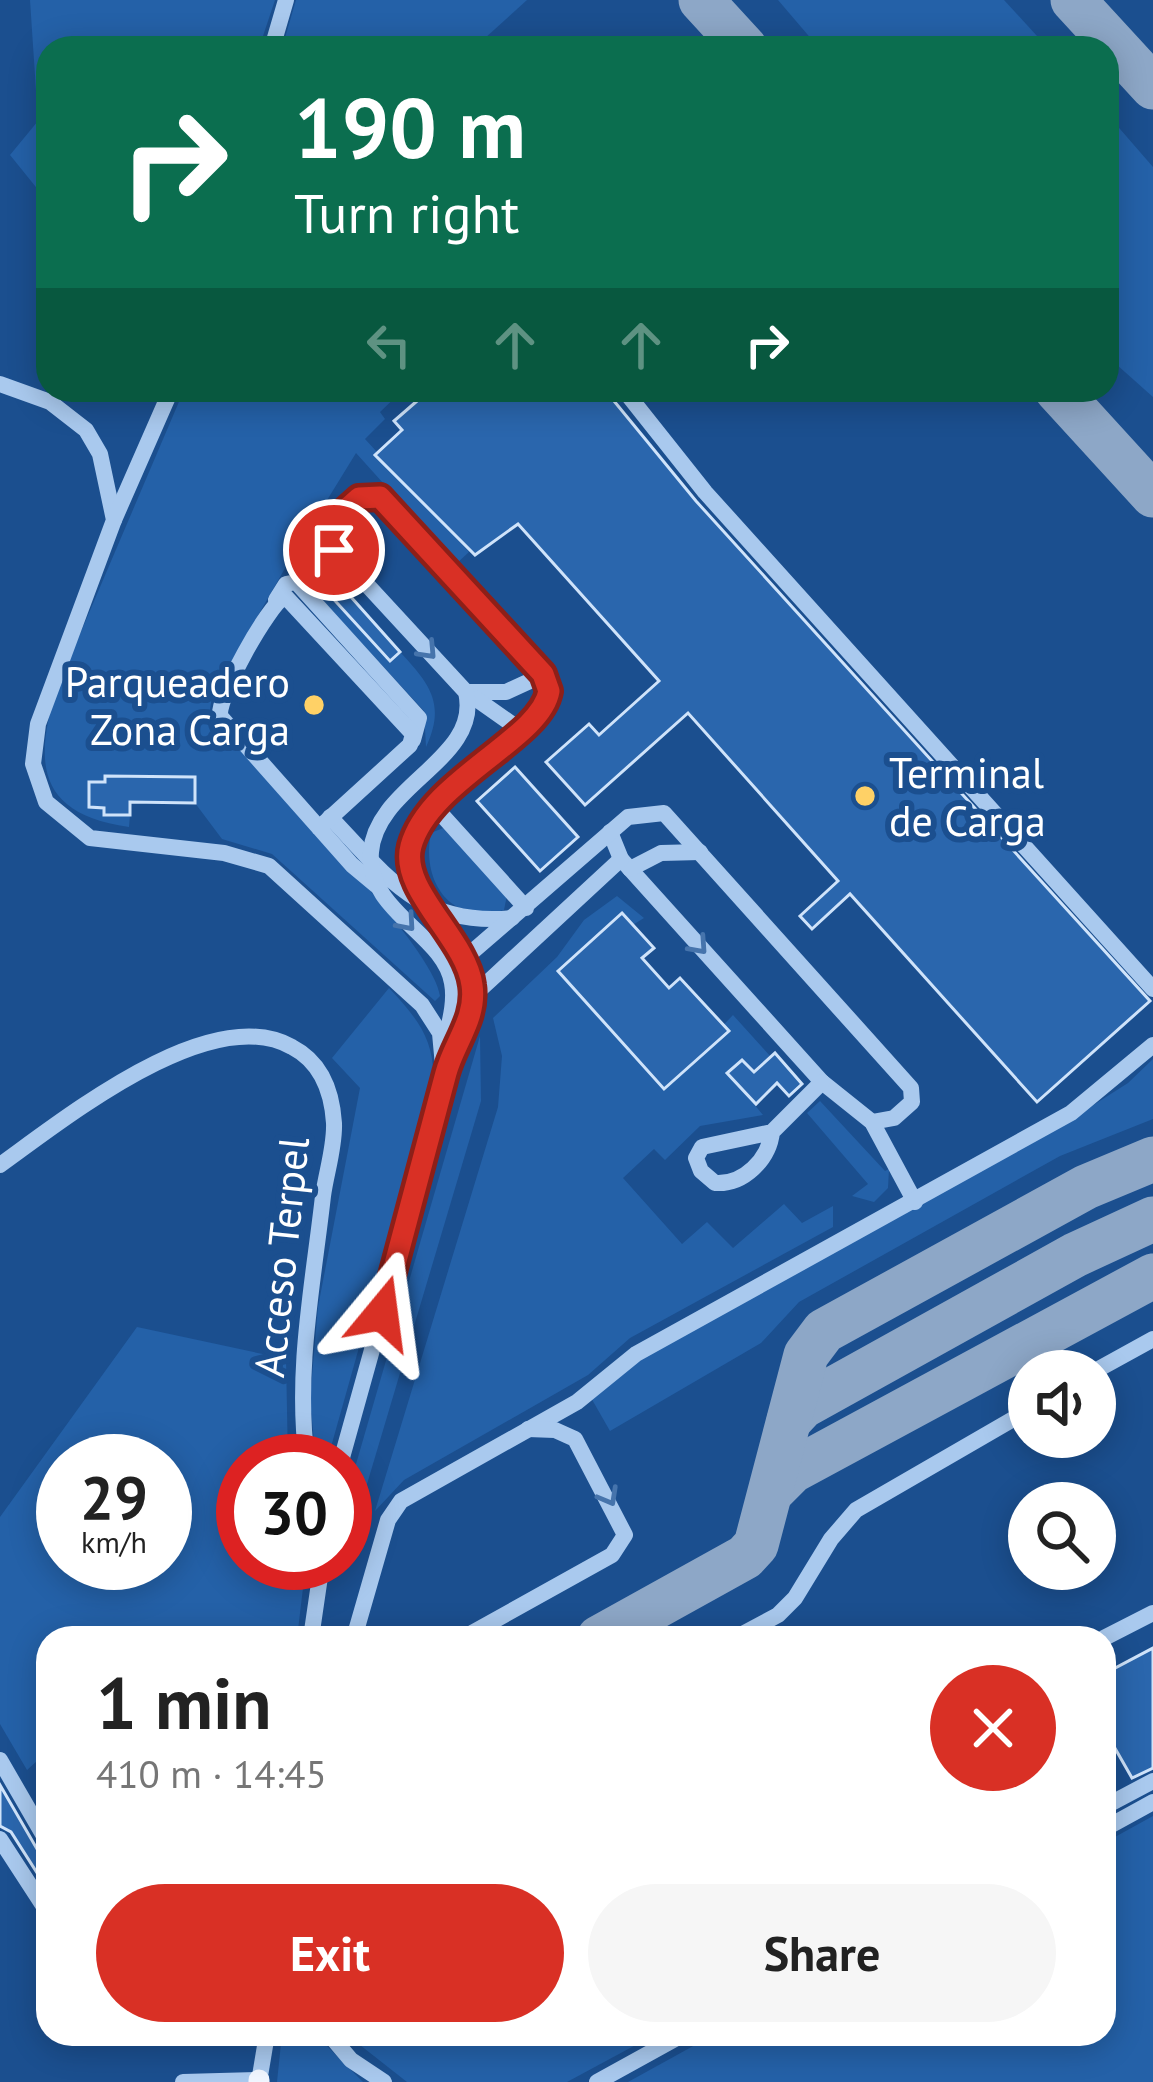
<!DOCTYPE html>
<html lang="en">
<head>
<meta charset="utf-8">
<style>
	:root { --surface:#fff; --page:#f6f6f6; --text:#222; --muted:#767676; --accent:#d93025 }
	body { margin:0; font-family:"PT Sans",sans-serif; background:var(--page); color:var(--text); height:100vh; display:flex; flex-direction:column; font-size:45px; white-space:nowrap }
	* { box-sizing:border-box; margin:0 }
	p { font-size:39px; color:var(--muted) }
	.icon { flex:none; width:66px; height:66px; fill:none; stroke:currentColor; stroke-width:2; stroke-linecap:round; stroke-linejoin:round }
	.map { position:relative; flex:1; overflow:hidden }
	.sheet { position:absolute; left:36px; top:1626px; width:1080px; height:420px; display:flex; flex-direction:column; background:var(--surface); border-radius:36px; box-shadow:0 6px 30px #0003 }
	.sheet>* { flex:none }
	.top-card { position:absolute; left:36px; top:36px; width:1083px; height:366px; border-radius:36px; box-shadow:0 6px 30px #0003; background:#0b6e4f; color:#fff; overflow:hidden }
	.tools { position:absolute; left:1008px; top:1350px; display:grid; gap:24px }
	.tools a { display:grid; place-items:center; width:108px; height:108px; border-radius:50%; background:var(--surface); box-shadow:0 6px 30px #0003; font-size:60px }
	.speed { position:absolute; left:36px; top:1434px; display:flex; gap:24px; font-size:60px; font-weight:700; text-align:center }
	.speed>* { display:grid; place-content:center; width:156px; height:156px; border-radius:50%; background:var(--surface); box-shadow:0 6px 30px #0003; line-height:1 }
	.speed small { font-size:30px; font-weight:400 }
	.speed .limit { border:18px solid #d22; background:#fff; color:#111 }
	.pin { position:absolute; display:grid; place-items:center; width:102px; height:102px; color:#fff; margin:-51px; border:6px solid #fff; border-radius:50%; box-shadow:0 3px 12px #0007 }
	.me { position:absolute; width:132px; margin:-66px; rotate:16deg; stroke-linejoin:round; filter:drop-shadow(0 0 9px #0008) }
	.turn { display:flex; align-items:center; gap:42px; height:252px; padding:0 60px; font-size:54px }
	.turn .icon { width:156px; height:156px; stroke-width:2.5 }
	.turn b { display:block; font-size:84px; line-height:102px }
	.lanes { display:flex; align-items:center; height:114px; padding:0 60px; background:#0003; justify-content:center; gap:60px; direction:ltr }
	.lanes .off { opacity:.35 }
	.round { display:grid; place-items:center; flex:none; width:126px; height:126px; border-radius:63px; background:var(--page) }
	.summary { display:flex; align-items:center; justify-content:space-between; height:204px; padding:0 60px }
	h1 { font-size:72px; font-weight:600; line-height:90px }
	.button { display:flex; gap:24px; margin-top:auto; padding:24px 60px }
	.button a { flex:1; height:138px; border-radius:72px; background:var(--accent); color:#fff; font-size:48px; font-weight:600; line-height:138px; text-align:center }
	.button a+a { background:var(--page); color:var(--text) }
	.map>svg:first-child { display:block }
</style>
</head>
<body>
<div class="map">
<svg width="1153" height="2082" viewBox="0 0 1153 2082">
	<rect width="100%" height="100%" fill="#1b4f8f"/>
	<g fill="#2461a8" fill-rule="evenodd">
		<path d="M30 0H275L259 48H48V202L10 155 38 121Z"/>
		<path d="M296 0H527L474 48H282Z"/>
		<path d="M778 0H1004L1048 48H819Z"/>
		<path d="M1107 114 1153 167V397L1107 356Z"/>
		<path d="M184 390H403L380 412 385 419 365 439 469 552 456 564 356 453 305 536 322 556 308 570 389 661 400 652C430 684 446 704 426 747L424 711 288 563 212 696 210 710 218 726C261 772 435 946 440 996L435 1001 272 854 222 839 195 803V778L106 776 105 782H90L89 807 104 808V815H130L129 827C38 814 33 764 57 688Z"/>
		<path d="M443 828 507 895 504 910C450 926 421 881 431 833Z"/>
		<path d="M617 896 644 918 558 971 663 1088 733 1015 771 1057 754 1072 742 1060 728 1073 763 1115 700 1126 665 1160 654 1149 623 1178 682 1244 707 1222 733 1248 784 1204 802 1223 833 1206V1227L630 1338 588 1375 404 1480 375 1511 498 1107 502 1056 493 1018 557 957 584 920Z"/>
		<path d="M389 988C418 1019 436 1041 433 1085L327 1461H316L310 1400 318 1307 360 1088 332 1058Z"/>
		<path d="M480 1036 481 1101 345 1558V1517L354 1471Z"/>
		<path d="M1153 1059V1119L1060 1156 799 1302 761 1343 610 1431 590 1396 636 1360 1062 1125 1128 1083Z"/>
		<path d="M820 1101 885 1171 889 1169 888 1188 874 1202 852 1196 868 1184 807 1113Z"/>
		<path d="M137 1327 286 1359 288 1461H243V1563H306L297 1638H48V1751L27 1770 0 1724V1517ZM63 1461H165V1563H63Z"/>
		<path d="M1153 1816V2082H628L715 2034H1104V1843Z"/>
		<path d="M282 2034H315L363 2082H277Z"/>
		<path d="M346 2034H656L567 2082H407Z"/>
	</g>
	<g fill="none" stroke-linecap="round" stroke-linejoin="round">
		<g stroke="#8da7c7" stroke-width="45">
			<path d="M701 0 745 48"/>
			<path d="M1073 0 1153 87"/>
			<path d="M1057 390 1153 495"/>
			<path d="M789 1421 803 1406 1075 1255 1153 1219"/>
			<path d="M774 1489 792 1471 1153 1276"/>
			<path d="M599 1638 745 1557 756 1545 806 1355 824 1331 1086 1187 1153 1159"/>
		</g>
	</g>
	<g fill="#2a66ad" stroke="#cfe3fa" stroke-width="3">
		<path d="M407 390H605L696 501 1150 1001 1037 1102 850 894 812 929 800 916 838 881 688 713 585 805 546 762 589 724 599 735 659 681 518 524 475 555 375 455 402 430 394 421 417 401Z"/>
		<path d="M318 560 400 652 390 661 307 570Z"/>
		<path d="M515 767 578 837 540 871 477 801Z"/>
		<path d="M105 776 195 777V803L130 802V815H104V808L89 807V782H105Z"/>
		<path d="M622 913 654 948 642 958 669 988 680 978 729 1031 664 1089 558 971Z"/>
		<path d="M775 1053 802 1084 789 1096 777 1083 756 1104 727 1073 742 1060 754 1072Z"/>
		<path d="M1153 1648V1768L1132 1778 1104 1729V1674Z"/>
		<path d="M0 1785 37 1849 48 1856V1890L11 1832 0 1826Z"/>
	</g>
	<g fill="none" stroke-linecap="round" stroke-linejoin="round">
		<g stroke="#a9c9ee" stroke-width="16">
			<path d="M272 48 286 0"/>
			<path d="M498 48 502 45"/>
			<path d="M0 384 50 402 86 430 100 454 114 520 38 724 33 764 46 802 90 838 224 853 269 866 422 1005 440 1033 445 1088 341 1461"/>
			<path d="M624 390 705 492 1153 989"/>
			<path d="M114 520 171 390"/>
			<path d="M276 600 286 584 296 582 419 718 413 740"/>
			<path d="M466 692H506L543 675"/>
			<path d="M472 696 519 729"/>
			<path d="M433 805 526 908"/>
			<path d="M330 817C388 878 421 927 512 918"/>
			<path d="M319 828 410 745 413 734 285 596C267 607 218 696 220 716L352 865 376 885"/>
			<path d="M610 832 621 859 822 1082 872 1122 915 1202"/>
			<path d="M630 869 661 853 700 852"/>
			<path d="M457 965 628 817 664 813 911 1088 912 1102 894 1118 872 1122"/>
			<path d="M473 996 621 859"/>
			<path d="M444 1047C448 1027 456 1004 452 983 444 934 366 912 371 852 376 785 482 759 466 692L334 549 330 540 340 515 369 495 380 497 543 675 549 691C542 737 429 780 411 846 397 894 475 939 473 994 472 1022 457 1047 446 1072"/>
			<path d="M772 1132C769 1159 744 1185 715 1183L701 1171 696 1158 702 1147 772 1132 822 1082"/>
			<path d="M0 1165C67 1117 211 1001 292 1047 321 1062 332 1092 334 1123 335 1147 326 1173 323 1196 313 1285 295 1372 307 1461"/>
			<path d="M1095 1371 1153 1339"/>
			<path d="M311 1638 322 1563"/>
			<path d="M354 1638 388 1520 401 1501 577 1402 636 1354 1071 1113 1153 1045"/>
			<path d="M463 1638 612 1555 625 1535 575 1439 555 1430 528 1429"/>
			<path d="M735 1638 778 1615 795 1598 831 1539 856 1510 1029 1410"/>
			<path d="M1104 1638 1153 1613"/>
			<path d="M0 1760 48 1843"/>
			<path d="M1104 1807 1153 1781"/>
			<path d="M1104 1829 1153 1802"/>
			<path d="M0 1839 48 1913"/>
			<path d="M329 2034 351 2060 384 2082"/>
			<path d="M183 2082 259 2080"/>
			<path d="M259 2082 267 2034"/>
			<path d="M597 2082 684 2034"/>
		</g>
		<path stroke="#f0f6ff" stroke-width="21" d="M259 2082V2080"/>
	</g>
	<defs><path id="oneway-chevron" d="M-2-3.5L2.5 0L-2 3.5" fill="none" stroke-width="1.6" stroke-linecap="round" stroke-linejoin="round" transform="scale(3)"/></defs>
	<g stroke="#4674ac">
		<use href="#oneway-chevron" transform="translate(428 651) rotate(47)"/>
		<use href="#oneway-chevron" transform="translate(407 923) rotate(49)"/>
		<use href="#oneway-chevron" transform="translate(699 946) rotate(48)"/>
		<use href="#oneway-chevron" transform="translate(609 1497) rotate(61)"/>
	</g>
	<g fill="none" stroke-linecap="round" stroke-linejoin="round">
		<g stroke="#8d1f18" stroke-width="30">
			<path id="route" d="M334 550 331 540 340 515 359 498 380 497 543 674 549 691C541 739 429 780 411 846 399 890 466 938 472 985 477 1018 454 1043 446 1073 425 1153 404 1233 382 1313"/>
		</g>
		<use href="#route" stroke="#d93025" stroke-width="21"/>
	</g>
	<g fill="#ffd166" stroke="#1b4f8f" stroke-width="4.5">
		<circle cx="314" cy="705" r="12"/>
		<circle cx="865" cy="796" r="12"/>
	</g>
	<g text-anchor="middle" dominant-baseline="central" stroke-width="12" stroke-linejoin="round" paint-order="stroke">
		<g font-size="42" fill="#fff" stroke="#1b4f8f" text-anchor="end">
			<text x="290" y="681">Parqueadero<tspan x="290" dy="48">Zona Carga</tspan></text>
			<text x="889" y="772" text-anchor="start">Terminal<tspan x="889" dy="48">de Carga</tspan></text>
		</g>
		<g font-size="42" fill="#fff" stroke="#1b4f8f">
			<text transform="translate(281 1257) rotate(-84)">Acceso Terpel</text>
		</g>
	</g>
</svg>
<div class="tools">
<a><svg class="icon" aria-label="sound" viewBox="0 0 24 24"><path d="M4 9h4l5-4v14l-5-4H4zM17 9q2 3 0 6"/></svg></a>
<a><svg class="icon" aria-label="search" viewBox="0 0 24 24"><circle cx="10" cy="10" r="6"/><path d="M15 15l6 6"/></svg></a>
</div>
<div class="speed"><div>29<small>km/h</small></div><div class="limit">30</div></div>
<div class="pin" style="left:334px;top:550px;background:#d93025"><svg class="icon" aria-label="arrive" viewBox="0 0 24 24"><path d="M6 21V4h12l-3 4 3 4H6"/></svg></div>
<svg class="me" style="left:382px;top:1313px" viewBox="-20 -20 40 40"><path d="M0-17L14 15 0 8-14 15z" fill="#d93025" stroke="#fff" stroke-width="4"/></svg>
<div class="top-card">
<div class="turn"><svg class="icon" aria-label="right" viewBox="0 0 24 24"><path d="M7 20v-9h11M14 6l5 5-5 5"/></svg><div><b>190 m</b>Turn right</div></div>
<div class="lanes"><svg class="icon off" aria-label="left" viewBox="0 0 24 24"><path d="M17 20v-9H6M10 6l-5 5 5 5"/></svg><svg class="icon off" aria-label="ahead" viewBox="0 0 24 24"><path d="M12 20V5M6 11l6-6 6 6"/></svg><svg class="icon off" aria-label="ahead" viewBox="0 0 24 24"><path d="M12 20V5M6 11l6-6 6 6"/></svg><svg class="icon" aria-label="right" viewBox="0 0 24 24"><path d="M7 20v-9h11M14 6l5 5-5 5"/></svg></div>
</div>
<section class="sheet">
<div class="summary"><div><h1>1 min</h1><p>410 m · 14:45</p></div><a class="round" style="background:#d93025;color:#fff"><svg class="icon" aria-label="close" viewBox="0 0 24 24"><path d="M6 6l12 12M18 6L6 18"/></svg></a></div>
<div class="button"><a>Exit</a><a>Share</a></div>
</section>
</div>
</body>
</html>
